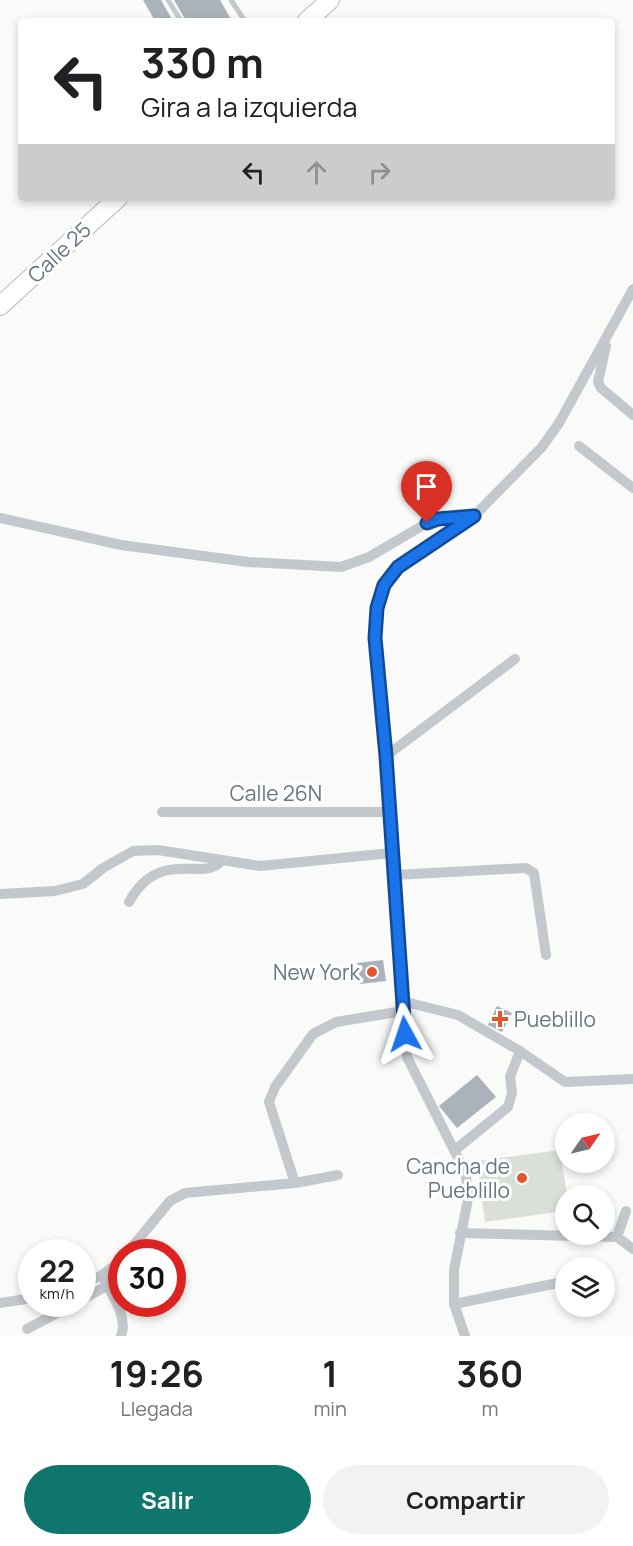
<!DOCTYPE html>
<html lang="es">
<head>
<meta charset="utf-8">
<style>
	:root { --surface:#fff; --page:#f2f2f2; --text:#202124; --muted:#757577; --accent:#0f766e }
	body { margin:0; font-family:Manrope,sans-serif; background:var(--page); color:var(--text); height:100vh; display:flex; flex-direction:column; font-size:22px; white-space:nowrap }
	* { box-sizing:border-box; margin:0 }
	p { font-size:20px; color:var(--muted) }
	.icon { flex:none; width:33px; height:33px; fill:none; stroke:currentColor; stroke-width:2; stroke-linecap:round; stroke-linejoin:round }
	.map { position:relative; height:1336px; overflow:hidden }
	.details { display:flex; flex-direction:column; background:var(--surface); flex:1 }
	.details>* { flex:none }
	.hud { position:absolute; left:18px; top:18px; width:597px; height:183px; border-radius:6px; box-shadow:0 3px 9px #0003; background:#fff; color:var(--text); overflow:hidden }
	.needle { width:39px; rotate:56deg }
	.controls { position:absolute; left:555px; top:1113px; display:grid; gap:12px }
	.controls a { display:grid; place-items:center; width:60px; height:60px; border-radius:50%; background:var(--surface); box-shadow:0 3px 9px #0003; font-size:30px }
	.speed { position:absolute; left:18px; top:1239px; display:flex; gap:12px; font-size:30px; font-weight:700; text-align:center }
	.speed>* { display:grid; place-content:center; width:78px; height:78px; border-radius:50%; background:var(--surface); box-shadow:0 3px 9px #0003; line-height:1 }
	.speed small { font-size:15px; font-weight:400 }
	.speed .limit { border:9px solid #d22; background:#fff; color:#111 }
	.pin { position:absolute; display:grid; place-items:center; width:51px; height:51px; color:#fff; margin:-62px -26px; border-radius:50% 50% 50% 0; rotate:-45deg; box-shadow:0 0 6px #0007 }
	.pin .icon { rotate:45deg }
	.me { position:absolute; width:66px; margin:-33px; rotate:355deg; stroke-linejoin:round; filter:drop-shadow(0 0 4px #0008) }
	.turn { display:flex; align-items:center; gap:21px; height:126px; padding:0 24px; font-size:27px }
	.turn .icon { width:78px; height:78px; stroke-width:2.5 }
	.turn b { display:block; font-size:42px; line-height:51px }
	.lanes { display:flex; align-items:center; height:57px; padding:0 24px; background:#0003; justify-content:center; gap:30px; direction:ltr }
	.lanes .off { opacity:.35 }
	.eta { display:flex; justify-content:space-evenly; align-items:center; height:102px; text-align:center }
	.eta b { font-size:36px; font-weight:700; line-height:42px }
	.cta { display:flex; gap:12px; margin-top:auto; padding:12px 24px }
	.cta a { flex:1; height:69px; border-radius:36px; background:var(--accent); color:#fff; font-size:24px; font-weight:700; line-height:69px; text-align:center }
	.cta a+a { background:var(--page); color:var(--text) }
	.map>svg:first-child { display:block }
</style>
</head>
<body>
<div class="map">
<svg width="633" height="1336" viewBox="0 0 633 1336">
	<rect width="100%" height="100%" fill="#fafaf8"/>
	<path fill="#dadfd7" d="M560 1150 567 1195 565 1211 485 1222 477 1161Z"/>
	<g fill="#aab3b9">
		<path d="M143 0H161L173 21H155Z"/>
		<path d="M174 0H220L232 21H186Z"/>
		<path d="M383 960 386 981 360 984 357 963Z"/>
		<path d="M497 1006 512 1013 502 1032 488 1025Z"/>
		<path d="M477 1075 496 1097 457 1128 439 1106Z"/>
	</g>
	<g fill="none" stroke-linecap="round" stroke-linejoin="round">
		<g stroke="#b5babe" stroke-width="20">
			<g id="primary">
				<path d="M307 21 330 0"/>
				<path d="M0 306 118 198"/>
			</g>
		</g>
		<g stroke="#c3c8cc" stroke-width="5">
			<path d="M168 0 181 21"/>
			<path d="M231 0 245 21"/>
		</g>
		<g stroke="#c3c8cc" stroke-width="10">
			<path d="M606 346 598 382 601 388 633 415"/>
			<path d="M579 446 633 488"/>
			<path d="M0 518 121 545 248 562 341 567 369 557 427 523 438 519 471 516"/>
			<path d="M386 756 515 659"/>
			<path d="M162 812H389"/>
			<path d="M395 875 526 868 534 873 546 955"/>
			<path d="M0 894 55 891 83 884 103 868 133 851 158 850 260 866 392 853"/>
			<path d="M129 902C160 846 204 883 221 861"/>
			<path d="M402 1001 458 1015 520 1051 565 1082 633 1079"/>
			<path d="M455 1150 508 1107 512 1093 510 1077 520 1051"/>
			<path d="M295 1183 269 1102 275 1087 313 1034 336 1022 403 1011"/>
			<path d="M460 1233 617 1237 633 1249"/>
			<path d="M617 1237 626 1211"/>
			<path d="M128 1252 170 1201 185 1193 295 1183 338 1175"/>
			<path d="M102 1275C110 1292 129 1317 121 1336"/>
			<path d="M82 1284 102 1275 122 1260"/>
			<path d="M82 1299 107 1286"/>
			<path d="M0 1303 32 1298"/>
			<path d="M454 1304 558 1283"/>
			<path d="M27 1329 74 1304"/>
			<path d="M465 1336 454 1304V1270L469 1194 465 1172 407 1057 386 756 375 637 377 608 384 585 398 568 474 516 542 447 559 423 633 289"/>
		</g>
		<use href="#primary" stroke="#fff" stroke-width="18"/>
	</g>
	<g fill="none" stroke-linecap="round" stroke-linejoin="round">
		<g stroke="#114b97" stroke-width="15">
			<path id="route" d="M405 1034 386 756 375 638 377 608 384 585 398 567 474 516 438 519 427 523"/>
		</g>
		<use href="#route" stroke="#1a73e8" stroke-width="10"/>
	</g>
	<g fill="#e4572e" stroke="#fff" stroke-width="2">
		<circle cx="372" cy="972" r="6"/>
		<path d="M497 1010h6v6h6v6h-6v6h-6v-6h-6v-6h6z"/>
		<circle cx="522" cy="1178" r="6"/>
	</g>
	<g text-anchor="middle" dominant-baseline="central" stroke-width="6" stroke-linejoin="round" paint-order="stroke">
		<g font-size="21" fill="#657683" stroke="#fff">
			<text transform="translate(59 252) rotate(-43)">Calle 25</text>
			<text x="276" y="793">Calle 26N</text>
		</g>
		<g font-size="21" fill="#657683" stroke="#fff" text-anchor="end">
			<text x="360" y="972">New York</text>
			<text x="514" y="1019" text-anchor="start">Pueblillo</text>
			<text x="510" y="1166">Cancha de<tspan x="510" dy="24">Pueblillo</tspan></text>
		</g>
	</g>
</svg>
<div class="controls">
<a><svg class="needle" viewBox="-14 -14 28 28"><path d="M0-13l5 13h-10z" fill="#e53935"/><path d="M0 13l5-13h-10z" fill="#757577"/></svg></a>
<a><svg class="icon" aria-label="search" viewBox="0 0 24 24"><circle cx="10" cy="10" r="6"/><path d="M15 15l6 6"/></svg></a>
<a><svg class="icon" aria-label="layers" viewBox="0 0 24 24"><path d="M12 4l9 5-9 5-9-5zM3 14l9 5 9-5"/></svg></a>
</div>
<div class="speed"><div>22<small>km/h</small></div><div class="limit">30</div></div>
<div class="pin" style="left:427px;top:523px;background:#d93025"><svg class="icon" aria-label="arrive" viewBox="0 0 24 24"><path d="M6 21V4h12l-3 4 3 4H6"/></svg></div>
<svg class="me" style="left:405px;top:1034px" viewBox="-20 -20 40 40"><path d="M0-17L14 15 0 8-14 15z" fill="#1a73e8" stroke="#fff" stroke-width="4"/></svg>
<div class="hud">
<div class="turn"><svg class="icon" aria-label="left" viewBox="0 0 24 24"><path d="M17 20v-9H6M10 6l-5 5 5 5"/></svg><div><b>330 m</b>Gira a la izquierda</div></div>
<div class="lanes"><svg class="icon" aria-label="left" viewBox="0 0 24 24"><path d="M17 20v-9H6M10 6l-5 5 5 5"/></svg><svg class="icon off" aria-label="ahead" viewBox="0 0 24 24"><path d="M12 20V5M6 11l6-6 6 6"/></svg><svg class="icon off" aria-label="right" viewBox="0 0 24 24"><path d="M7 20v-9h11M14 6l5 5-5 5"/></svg></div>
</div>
</div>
<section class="details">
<div class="eta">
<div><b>19:26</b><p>Llegada</p></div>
<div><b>1</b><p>min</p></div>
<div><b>360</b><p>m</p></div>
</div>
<div class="cta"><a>Salir</a><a>Compartir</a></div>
</section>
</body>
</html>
